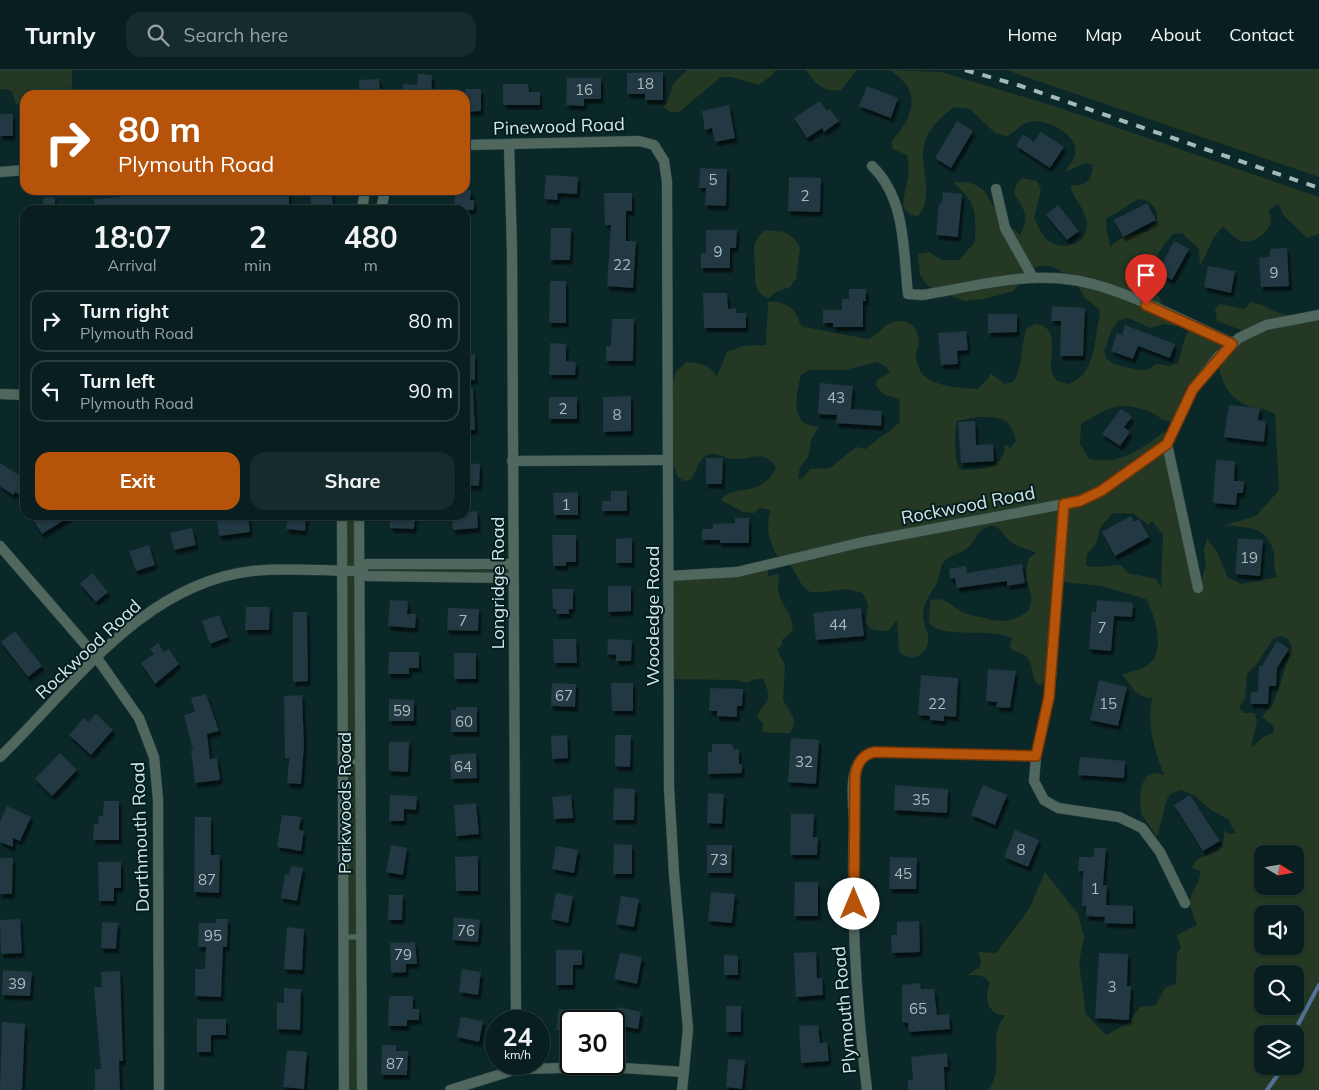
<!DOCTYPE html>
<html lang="en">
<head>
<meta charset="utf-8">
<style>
	:root { --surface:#081e1f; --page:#162b2c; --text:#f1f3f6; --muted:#98a2a4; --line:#293c3d; --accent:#b45309 }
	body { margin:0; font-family:Mulish,sans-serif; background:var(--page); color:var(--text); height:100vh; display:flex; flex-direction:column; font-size:19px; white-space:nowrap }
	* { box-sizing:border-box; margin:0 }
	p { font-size:16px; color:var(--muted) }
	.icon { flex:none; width:28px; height:28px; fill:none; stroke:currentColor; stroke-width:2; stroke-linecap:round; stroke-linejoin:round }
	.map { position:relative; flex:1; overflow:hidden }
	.side { position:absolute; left:20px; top:135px; width:450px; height:315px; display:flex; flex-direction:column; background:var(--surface); border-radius:15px; box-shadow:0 1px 4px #0004,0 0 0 1px var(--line) }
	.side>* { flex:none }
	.top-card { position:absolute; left:20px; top:20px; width:450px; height:105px; border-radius:15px; box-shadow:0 1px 4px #0004,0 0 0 1px var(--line); background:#b45309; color:#fff; overflow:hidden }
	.needle { width:32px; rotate:101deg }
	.buttons { position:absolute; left:1254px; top:775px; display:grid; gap:10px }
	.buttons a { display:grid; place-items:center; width:50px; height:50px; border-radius:10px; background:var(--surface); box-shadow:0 1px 4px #0004,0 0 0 1px var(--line); font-size:25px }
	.speed { position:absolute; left:485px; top:940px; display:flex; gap:10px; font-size:25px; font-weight:700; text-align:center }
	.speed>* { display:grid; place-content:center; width:65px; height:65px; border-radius:50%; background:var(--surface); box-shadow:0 1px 4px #0004,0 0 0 1px var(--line); line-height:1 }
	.speed small { font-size:12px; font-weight:400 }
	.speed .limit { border:2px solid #111; border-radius:8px; background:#fff; color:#111 }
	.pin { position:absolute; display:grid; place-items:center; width:42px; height:42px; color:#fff; margin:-51px -21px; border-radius:50% 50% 50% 0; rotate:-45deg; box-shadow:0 0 5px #0007 }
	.pin .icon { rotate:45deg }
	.me { position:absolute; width:55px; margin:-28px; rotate:0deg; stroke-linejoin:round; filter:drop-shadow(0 0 4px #0008) }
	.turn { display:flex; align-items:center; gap:18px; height:105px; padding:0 15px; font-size:22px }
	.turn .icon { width:65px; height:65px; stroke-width:2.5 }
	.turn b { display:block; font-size:35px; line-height:42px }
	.eta { display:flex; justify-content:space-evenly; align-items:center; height:85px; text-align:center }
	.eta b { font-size:30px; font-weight:700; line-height:35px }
	.primary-button { display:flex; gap:10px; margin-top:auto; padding:10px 15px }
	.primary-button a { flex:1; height:58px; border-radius:15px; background:var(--accent); color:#fff; font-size:20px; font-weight:700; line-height:58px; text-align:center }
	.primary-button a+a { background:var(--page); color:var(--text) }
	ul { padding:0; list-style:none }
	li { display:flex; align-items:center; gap:15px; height:62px; margin:0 10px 8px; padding:0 5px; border:2px solid var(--line); border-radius:15px }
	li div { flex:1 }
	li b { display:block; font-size:19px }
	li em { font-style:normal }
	header { display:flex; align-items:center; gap:30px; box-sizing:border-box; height:70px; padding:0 25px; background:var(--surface); border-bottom:1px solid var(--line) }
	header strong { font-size:24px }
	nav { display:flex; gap:28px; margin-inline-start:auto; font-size:18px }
	.search { width:350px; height:45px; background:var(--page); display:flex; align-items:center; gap:12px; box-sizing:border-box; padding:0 18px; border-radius:15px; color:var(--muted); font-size:19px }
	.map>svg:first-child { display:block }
</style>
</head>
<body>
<header>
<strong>Turnly</strong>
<div class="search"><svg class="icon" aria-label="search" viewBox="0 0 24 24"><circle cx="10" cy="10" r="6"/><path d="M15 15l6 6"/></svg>Search here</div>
<nav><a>Home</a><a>Map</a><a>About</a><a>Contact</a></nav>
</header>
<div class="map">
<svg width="1319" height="1020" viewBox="0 0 1319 1020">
	<defs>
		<filter id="shadow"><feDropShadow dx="2.5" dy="4.5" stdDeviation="1" flood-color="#0009"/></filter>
	</defs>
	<rect width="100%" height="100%" fill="#0b2829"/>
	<g fill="#243823" fill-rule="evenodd">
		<path d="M0 0H72V15L69 25H25L24 38 16 34 12 22 7 19 0 20Z"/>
		<path d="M687 0H776L770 7 758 15 731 7H721L679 42H670L663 37 668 31 673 14Z"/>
		<path d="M806 0H857L841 20C821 22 817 14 806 0Z"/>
		<path d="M887 0 941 2 1054 36 1319 127V164L1307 168 1284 146 1278 134 1269 140 1271 153C1267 164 1251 176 1239 170 1233 167 1228 160 1223 157 1211 166 1209 182 1200 195L1199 179 1182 163 1173 164C1141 198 1149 220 1177 252L1176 256 1163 254 1151 258 1128 248 1118 251 1111 261 1104 282 1106 288 1113 294 1137 300H1147L1156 294 1170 296 1178 293C1182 282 1183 269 1189 259 1212 253 1219 267 1239 268L1241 260 1217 251 1215 239 1220 234 1244 239 1251 232C1261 234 1266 237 1274 241 1289 248 1303 248 1319 248V1020H988C1007 996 985 968 1006 945H999C985 938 985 926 990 913L986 908 978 905H967L980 897 981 892 978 882 996 883 1029 839 1045 802 1078 844 1084 866 1079 893 1086 944 1106 965 1127 954 1140 937 1155 936 1165 918 1176 914 1177 882 1181 878 1177 865 1197 855C1195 848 1190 839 1190 832 1191 819 1201 814 1200 801L1192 798C1199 777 1226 795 1224 760L1229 764 1236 763 1228 749 1211 740 1194 725 1181 720 1170 724 1167 729 1157 767 1141 744 1140 732 1141 717 1146 707 1154 703 1164 705C1154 679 1147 656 1152 628 1134 627 1133 616 1122 605 1132 601 1146 599 1153 590 1164 575 1154 543 1146 529L1101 516 1065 512 1061 514 1046 610 1042 615 1037 614C1031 606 1034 594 1026 586 1022 583 1015 582 1010 578L1012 568C992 557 942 570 929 553L930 531C942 525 952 536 962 542 968 545 977 546 984 548 1003 553 1013 552 1028 541 1035 525 1029 523 1026 509 1025 502 1027 494 1029 488L1036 483C1028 479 1019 477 1011 472 1004 468 1002 456 991 456 979 457 977 468 970 476 963 483 955 483 947 489 938 495 941 505 937 513 931 524 924 530 923 544 922 557 934 566 925 580 918 590 907 589 899 581L897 550 888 561 874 560 869 557 866 552 868 534 862 523 847 519 824 522H810L802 515 788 491 777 486C769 472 765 455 771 440L759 438 754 443 743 442 721 430C732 413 763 429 776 397 762 378 752 390 734 389 723 389 715 379 704 387 697 393 696 403 690 410L684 411 677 406 673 393 667 330 676 302 686 292C700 293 709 294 717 306L727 282 743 276 766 275 768 232C783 230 797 238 800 254L804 257 868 269C878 265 883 255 893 252 907 248 918 256 919 271 919 277 916 281 916 286 915 290 920 301 922 304 935 317 961 318 977 319L988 309 990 303 1005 314 1014 311C1023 296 1021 276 1026 259L1036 254C1061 257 1049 287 1051 300 1051 303 1056 308 1057 311L1069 314C1091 306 1094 281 1097 260 1098 253 1100 247 1100 240L1085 228 1074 210 1054 197 1040 195 1025 204 1014 221 984 229 964 231 928 216 920 205 918 184 929 182 942 190H959L975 172C976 142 977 133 953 112 990 111 983 126 1003 149 1008 155 1014 160 1020 165 1030 147 1025 140 1014 124L1016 114 1022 108 1037 111 1041 119 1034 148C1038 155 1041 164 1046 169 1061 182 1087 176 1087 154 1086 138 1073 130 1070 115 1084 118 1094 109 1092 95L1086 93 1065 102C1070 95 1077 86 1075 77 1072 61 1041 46 1026 53 1020 55 1014 63 1007 66L995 63 970 39 954 37C944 45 933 54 927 66 914 93 938 122 918 146L910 145 903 137C904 116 912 107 907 85L893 79 891 72C906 55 922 31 903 11 898 6 894 2 887 0ZM1140 129C1153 131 1161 141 1155 154L1151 155 1147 162C1134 162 1119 167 1110 177L1106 156 1107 148C1118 143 1127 134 1140 129ZM1218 288C1219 310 1229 330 1252 337 1260 339 1267 339 1275 344L1279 420 1256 446 1225 455C1249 458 1269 456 1274 485 1275 493 1273 499 1277 507L1242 514 1228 508 1218 484 1207 468 1204 481 1206 494 1199 520 1165 361C1139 380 1122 395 1089 389L1080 374 1081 354C1107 339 1117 330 1148 341 1160 346 1162 352 1177 352ZM877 292 887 297 890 302 877 310 876 316 883 324 899 329 900 352C889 363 877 368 866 379L856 377 830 398 810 399 803 408 798 409 800 397 808 387 811 370 819 356C789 358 796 325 801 305L809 300H845ZM977 347C999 347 1011 346 1016 371L1010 378 1005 374C1005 400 982 399 961 400 953 393 955 362 957 351ZM1117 443 1134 444 1148 455 1152 451 1163 464 1161 517 1156 509 1128 503 1121 495C1110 494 1095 500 1086 495L1087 484 1096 474 1100 458 1112 444ZM1280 566 1287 568 1292 577 1274 632 1262 647 1273 656 1274 662 1262 668 1251 678 1257 650 1254 643H1243L1239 637 1245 629 1247 604 1258 592 1273 569ZM1262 784H1295V816H1262ZM1262 844H1295V876H1262ZM1262 904H1295V936H1262ZM1262 964H1295V996H1262Z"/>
		<path d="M1006 0H1319V107Z"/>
		<path d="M765 160 784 162 795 169 800 178 796 209 790 217 776 222 768 229C754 221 755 213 755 200 755 182 749 174 765 160Z"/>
		<path d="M342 445H359V500L367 494H513V508L359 502 362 1020H344Z"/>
		<path d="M768 496V507L776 504 779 506C779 511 778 515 778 519 779 534 796 546 792 562L782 570V575L777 580 785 595 783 630 793 647 794 654 790 663H768L762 661 763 653 757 648C762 630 776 635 763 609H755L748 613 735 610 669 609V506Z"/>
	</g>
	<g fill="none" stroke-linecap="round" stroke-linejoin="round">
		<g stroke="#527297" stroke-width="4">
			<path d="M1293 964 1319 915"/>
			<path d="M1267 1020 1284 996"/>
		</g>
	</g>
	<g fill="#213842" filter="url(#shadow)">
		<path d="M663 2V30H645V24H627V3Z"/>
		<path d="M418 4 432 5 431 25H403V14L417 15Z"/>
		<path d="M567 8H601V29H584V36L566 35Z"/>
		<path d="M379 9 380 25H359V10Z"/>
		<path d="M503 14H528L529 22H540V35H503Z"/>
		<path d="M867 16 898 28 891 48 859 36Z"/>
		<path d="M465 19H481V41L465 42Z"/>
		<path d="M820 31 827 41 830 39 839 51 824 62 822 58 807 68 794 48Z"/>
		<path d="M729 35 735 68 715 72 712 58 705 60 702 41Z"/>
		<rect x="0" y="44" width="13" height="22"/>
		<path d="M957 51 973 61 951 98 935 88Z"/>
		<path d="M1041 62 1064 77 1050 98 1016 76 1023 64 1034 72Z"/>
		<path d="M700 98 727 99 726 136 705 135 706 118H699Z"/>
		<path d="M546 105 578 107 577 124 558 123 557 130 544 129Z"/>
		<path d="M789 107 821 108 820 142 788 141Z"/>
		<path d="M167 120H289V139L94 140V129L121 127V123Z"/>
		<path d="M310 120H332L333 140H311Z"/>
		<path d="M455 120H471L470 130H474V140H454Z"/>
		<path d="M943 122 962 124 958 167 936 165 939 133 942 134Z"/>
		<path d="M604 123H632V141H626V171H636L633 218 607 216 611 155H605Z"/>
		<path d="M55 127V140H44L43 128Z"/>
		<path d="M1147 133 1156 150 1123 167 1114 150Z"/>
		<path d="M1058 135 1079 161 1067 170 1046 145Z"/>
		<path d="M551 158H571L570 190H550Z"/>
		<path d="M706 160H737L736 178H730V198H701V183H706Z"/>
		<path d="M1174 171 1189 179 1172 210 1158 202Z"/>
		<path d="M1287 178 1289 216 1261 217 1259 188 1270 187V179Z"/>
		<path d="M1208 196 1235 201 1231 223 1204 217Z"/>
		<path d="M550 211H566V253H549Z"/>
		<path d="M849 219H866V231H863V257H833V253H823V240H842V229H849Z"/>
		<path d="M703 223H727L728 239 736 238V243H746V258H704Z"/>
		<path d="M1052 236 1085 238 1083 286H1060L1061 251H1051Z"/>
		<path d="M988 244H1017V262L988 263Z"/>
		<path d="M612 249H634L633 291H606V276H611Z"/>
		<path d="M1125 255 1175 274 1170 288 1138 276 1133 289 1111 281 1117 263 1122 265Z"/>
		<path d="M966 261 968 280 957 281 958 294 941 295 938 263Z"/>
		<path d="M550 273 566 274V291L576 292 575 305H549Z"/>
		<rect x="465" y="284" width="10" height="26"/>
		<path d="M820 313 853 316 851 339 882 341 881 356 836 353 837 345 818 344Z"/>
		<path d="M465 318H473L475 360H465Z"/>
		<path d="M631 326V361L603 362V327Z"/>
		<rect x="549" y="327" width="28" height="22"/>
		<path d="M1229 335 1260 338 1258 350 1266 351 1264 372 1224 367Z"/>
		<path d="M1121 339 1132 347 1124 357 1130 362 1120 376 1102 364Z"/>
		<path d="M975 351 976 375 993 374 994 391 961 393 958 352Z"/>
		<path d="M706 388H723L722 414H706Z"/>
		<path d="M1216 390 1235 391 1234 411H1244L1243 423H1237L1236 435 1213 433Z"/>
		<path d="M0 393 25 409V417L20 425 15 422 13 425 0 416Z"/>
		<path d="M465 393 480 394 479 416 465 415Z"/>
		<path d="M611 421H627V441H602V431H611Z"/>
		<path d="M578 422V445H554L553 423Z"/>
		<path d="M477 441 478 458 453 460 452 445H465V442Z"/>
		<path d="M30 445H72L42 464Z"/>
		<path d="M288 445H306L305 461 286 459Z"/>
		<path d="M390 445H415L414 459 390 458Z"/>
		<path d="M248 446 250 462 219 466 217 450Z"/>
		<path d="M1131 446 1134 452 1139 449 1149 467 1115 486 1102 462Z"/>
		<path d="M735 448H749V473H720V470H702V459H713V454L735 453Z"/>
		<path d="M192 458 196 475 174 480 170 463Z"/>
		<path d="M552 465H576V492H566V496H553Z"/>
		<path d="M632 468V493H616V469Z"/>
		<path d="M1238 468 1263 470 1260 506 1235 504Z"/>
		<path d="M149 475 155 495 136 501 129 481Z"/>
		<path d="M1022 494 1025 513 1007 516V511L957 518 955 508 950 509 949 499 966 496 967 503Z"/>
		<path d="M92 503 108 522 96 532 80 514Z"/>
		<path d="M608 516H631V541L608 542Z"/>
		<path d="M552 519H573V539H569V544H556V539H553Z"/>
		<path d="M390 530 408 531 407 544H416L415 558 388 556Z"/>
		<path d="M1097 530 1133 533 1132 547 1114 546 1111 581 1089 579 1092 541 1096 542Z"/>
		<path d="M246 537H270L269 560H245Z"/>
		<path d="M448 538 479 539 478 561 447 560Z"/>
		<path d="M861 538 864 566 816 570 813 543Z"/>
		<path d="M293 542H307L308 611 293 612Z"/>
		<path d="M219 545 228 567 210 574 202 551Z"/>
		<path d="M15 561 42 596 28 607 1 572Z"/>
		<path d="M553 569H576L577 593H554Z"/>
		<path d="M608 569 632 570 631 591H616V585L607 584Z"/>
		<path d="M1277 571 1289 579 1277 598 1276 616H1269L1268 634H1250L1251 622H1258L1259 596H1262Z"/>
		<path d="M158 573 164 582 169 579 179 594 155 614 141 593 154 584 150 579Z"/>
		<path d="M389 582H419V598H409V604H388Z"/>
		<rect x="454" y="583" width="22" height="26"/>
		<path d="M988 599 1016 601 1010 638 996 637 997 632 986 631Z"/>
		<path d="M921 605 958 608 956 647 944 646V651L930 650V646L918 645Z"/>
		<path d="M1099 610 1127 617 1118 656 1090 650Z"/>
		<path d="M552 613 576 614 575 637 551 636Z"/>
		<path d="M611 613H633V641H612Z"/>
		<path d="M710 618 743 619 742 636H737V647L717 646V641H709Z"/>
		<path d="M206 624 219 661 207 664 210 689 217 688 220 710 195 713 191 680H193L184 645 195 642 191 628Z"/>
		<path d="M302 625 304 675 301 714 287 713 289 689 285 688 284 626Z"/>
		<path d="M389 629 414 630V651H389Z"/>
		<path d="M456 637H477V662H451V640H456Z"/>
		<path d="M96 644 113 660 91 685 69 665 84 648 88 652Z"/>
		<path d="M567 665 568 688 552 689 551 666Z"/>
		<path d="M615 665H631L630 697 615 696Z"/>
		<path d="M791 668 819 670 816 714 788 712Z"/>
		<path d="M389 672H409L408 702 389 701Z"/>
		<path d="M712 674H732L734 679H739V694H742V703L708 704V682H712Z"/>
		<path d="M60 683 77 700 52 726 35 709Z"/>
		<path d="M476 683 477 708 451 709 450 685Z"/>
		<path d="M1080 687 1125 691 1124 708 1078 705Z"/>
		<path d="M895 715 948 719 947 743 894 740Z"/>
		<path d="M983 715 1007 725 995 755 971 745Z"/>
		<path d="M614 718 635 719 634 750H613Z"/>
		<path d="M708 723 724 724 722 754 707 753Z"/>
		<path d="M390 725 417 726 416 740 404 739V751H389Z"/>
		<path d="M571 725 573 748 554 749 552 727Z"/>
		<path d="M1190 725 1220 771 1203 781 1174 735Z"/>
		<path d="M104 731H119V770H93L94 754H98L99 746H103Z"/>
		<path d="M476 733 479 764 456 766 454 735Z"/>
		<path d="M7 736 31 747 20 771 13 768V777L0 772V752Z"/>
		<path d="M791 744H814L813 767H818L817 785H790Z"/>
		<path d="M282 745 301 747 299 760 304 761 301 781 277 777Z"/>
		<path d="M195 747H211V785H220L219 823 194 822Z"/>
		<path d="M1015 760 1039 770 1028 797 1004 787Z"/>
		<path d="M614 774 632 775V804H613Z"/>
		<path d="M391 775 407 778 403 805 386 802Z"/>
		<path d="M707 775H732L731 803H707Z"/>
		<path d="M556 776 578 780 574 803 552 799Z"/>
		<path d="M1094 778H1106L1103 815H1107L1106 835 1133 836V854L1104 853 1105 847 1086 846V836H1082L1083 801H1078L1079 787H1094Z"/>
		<path d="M478 786V821H456L455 787Z"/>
		<path d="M890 787 917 788 916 819H889Z"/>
		<path d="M0 788H13L12 824H0Z"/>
		<path d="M98 792H121V818H114V831H99Z"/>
		<path d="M291 796 303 798 297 831 281 828 285 805H289Z"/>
		<path d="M795 812H818V846H794Z"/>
		<path d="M711 822 735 824 732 853 708 851Z"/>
		<path d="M556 823 573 826 568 853 551 849Z"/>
		<path d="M389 825H403L402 850H388Z"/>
		<path d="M621 826 639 829 634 857 616 854Z"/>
		<path d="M454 847 480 850 478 872 452 870Z"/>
		<path d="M20 849 22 883 1 884 0 850Z"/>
		<path d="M216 849H228L227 877H223L221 927 195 926V899H205L206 877H198L199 853H216Z"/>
		<path d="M919 851 920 882 892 883 891 865H897V852Z"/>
		<path d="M102 852 118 853 116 879 101 878Z"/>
		<path d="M287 857 304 859 302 900 284 899Z"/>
		<path d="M415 872 417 894H406V902L391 903 390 873Z"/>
		<path d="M556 880H582V895H573V915H556Z"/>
		<path d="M816 882 817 908H822L823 925 796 927 794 883Z"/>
		<path d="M620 883 642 887 637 914 614 909Z"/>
		<path d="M1099 883 1128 884 1127 916H1131L1129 950 1095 948Z"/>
		<path d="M724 885 738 886V905H724Z"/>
		<path d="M462 899 481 902 478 925 459 922Z"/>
		<path d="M3 900 32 902 30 926 2 925Z"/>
		<path d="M120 901 123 991H119L120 1020H95V999H101L94 917H102L101 902Z"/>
		<path d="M920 913 921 919H934L937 945 949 944 950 959 909 962 908 953 902 952V915Z"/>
		<path d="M284 918 301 919 300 960 277 959V933H284Z"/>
		<path d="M392 926H413V939H419V950H407V956H388L389 927Z"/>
		<rect x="726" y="936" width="15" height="26"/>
		<path d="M618 937 641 942 638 959 615 955Z"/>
		<path d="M559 939 576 941 575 951H571V962L556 960Z"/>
		<path d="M461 947 483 951 479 972 457 967Z"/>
		<path d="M197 949H226V965H211V982H197Z"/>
		<path d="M2 952 25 954 22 1020H0Z"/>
		<path d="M818 955 820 973 827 972 829 991 801 993 799 956Z"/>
		<path d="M382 975H396V981H408L407 1005H381Z"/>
		<path d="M287 980 307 982 304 1019 283 1017Z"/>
		<path d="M947 983 948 997H944L945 1020H908V1010H913L911 987Z"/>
		<path d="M728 989 745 990 742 1019 726 1017Z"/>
	</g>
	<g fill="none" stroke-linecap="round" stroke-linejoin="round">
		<g stroke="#2b4647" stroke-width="6">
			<g id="lane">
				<path d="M343 692H360"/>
				<path d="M344 867H361"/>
			</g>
		</g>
		<g stroke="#2b4647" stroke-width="11">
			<g id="street">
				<path d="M465 75 639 71 654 75 664 91 667 112 669 717 674 804 688 959 682 1020"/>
				<path d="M509 75 512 181 516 951"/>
				<path d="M872 96C906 129 903 179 908 224L922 225C971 217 1024 202 1073 210 1122 217 1187 253 1232 273"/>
				<path d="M0 102 25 100"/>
				<path d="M996 119 1005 158 1033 208"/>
				<path d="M362 140 365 120"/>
				<path d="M381 140 385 120"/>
				<path d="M0 324 25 325"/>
				<path d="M1167 374 1198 518"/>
				<path d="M512 391 667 390"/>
				<path d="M1064 434 1049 627 1036 686 1034 711 1044 730 1058 738 1119 747 1142 758 1160 782 1185 833"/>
				<path d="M342 445 344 1020"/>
				<path d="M359 445 362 1020"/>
				<path d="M0 476 97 588 139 648 154 687 158 729 159 1020"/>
				<path d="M513 494H367L359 501 367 506 513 508"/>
				<path d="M669 506 737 502 863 472 1080 431 1101 421 1167 374 1193 319 1218 287 1239 268 1266 255 1319 245"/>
				<path d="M0 687C74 615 142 514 252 501 288 497 323 501 359 501"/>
				<path d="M450 1020 517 999 608 997 684 1002"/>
				<path d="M867 1020C856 932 851 844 854 755 854 738 850 714 856 698 860 689 866 684 875 682L1036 686"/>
			</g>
		</g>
		<use href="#lane" stroke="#50675e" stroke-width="5"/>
		<use href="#street" stroke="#50675e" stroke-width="10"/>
		<path stroke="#a6b9ba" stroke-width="4" stroke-dasharray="9 9" stroke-linecap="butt" d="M965 0 1018 15 1319 118"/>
	</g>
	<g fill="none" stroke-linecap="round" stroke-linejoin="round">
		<g stroke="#753606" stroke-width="12">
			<path id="route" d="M854 834 855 708C856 695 862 684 875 682L1036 686 1049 627 1064 434 1080 431 1101 421 1167 374 1193 319 1232 274 1146 235"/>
		</g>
		<use href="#route" stroke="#b45309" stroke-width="9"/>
	</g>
	<g text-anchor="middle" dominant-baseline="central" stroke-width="4" stroke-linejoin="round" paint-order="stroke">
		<g font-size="15" fill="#a8babd">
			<text x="645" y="13">18</text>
			<text x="584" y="19">16</text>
			<text x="713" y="109">5</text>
			<text x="805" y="125">2</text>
			<text x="718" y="181">9</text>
			<text x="622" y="194">22</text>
			<text x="1274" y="202">9</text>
			<text x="836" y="327">43</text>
			<text x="563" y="338">2</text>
			<text x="617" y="344">8</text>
			<text x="566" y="434">1</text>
			<text x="1249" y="487">19</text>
			<text x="463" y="550">7</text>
			<text x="838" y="554">44</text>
			<text x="1102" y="557">7</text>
			<text x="564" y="625">67</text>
			<text x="937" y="633">22</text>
			<text x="1108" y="633">15</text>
			<text x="402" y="640">59</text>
			<text x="464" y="651">60</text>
			<text x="804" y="691">32</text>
			<text x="463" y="696">64</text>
			<text x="921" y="729">35</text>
			<text x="1021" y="779">8</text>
			<text x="719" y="789">73</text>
			<text x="903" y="803">45</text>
			<text x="207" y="809">87</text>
			<text x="1095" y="818">1</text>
			<text x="466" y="860">76</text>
			<text x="213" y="865">95</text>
			<text x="403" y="884">79</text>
			<text x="17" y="913">39</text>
			<text x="1112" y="916">3</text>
			<text x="918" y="938">65</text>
			<text x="395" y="993">87</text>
		</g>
		<g font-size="18" fill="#d5e5e6" stroke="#021e1f">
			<text transform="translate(559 56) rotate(-2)">Pinewood Road</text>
			<text transform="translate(968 435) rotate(-11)">Rockwood Road</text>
			<text transform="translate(497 513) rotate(-90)">Longridge Road</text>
			<text transform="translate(652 546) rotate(-90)">Woodedge Road</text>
			<text transform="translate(88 579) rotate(-43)">Rockwood Road</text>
			<text transform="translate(344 733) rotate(-90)">Parkwoods Road</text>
			<text transform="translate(140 767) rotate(-92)">Darthmouth Road</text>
			<text transform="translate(844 940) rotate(-95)">Plymouth Road</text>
		</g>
	</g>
</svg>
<div class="buttons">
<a><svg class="needle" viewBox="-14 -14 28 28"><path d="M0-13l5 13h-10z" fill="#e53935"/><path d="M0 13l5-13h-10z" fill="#98a2a4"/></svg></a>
<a><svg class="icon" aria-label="sound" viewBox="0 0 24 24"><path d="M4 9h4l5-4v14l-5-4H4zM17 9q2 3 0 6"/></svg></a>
<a><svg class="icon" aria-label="search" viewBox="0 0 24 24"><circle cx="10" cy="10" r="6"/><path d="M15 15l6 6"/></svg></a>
<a><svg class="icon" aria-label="layers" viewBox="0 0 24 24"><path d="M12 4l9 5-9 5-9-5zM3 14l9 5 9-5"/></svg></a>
</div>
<div class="speed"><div>24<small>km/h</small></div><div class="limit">30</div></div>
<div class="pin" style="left:1146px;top:235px;background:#d93025"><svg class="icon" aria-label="arrive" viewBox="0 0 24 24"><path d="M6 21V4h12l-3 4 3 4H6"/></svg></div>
<svg class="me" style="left:854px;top:834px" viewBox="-20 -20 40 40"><circle r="19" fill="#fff"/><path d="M0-13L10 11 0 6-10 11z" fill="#b45309"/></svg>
<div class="top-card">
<div class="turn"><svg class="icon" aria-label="right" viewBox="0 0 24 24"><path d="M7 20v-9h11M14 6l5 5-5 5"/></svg><div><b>80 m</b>Plymouth Road</div></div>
</div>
<section class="side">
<div class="eta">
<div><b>18:07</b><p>Arrival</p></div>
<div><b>2</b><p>min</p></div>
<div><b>480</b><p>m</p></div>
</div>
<ul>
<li><svg class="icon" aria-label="right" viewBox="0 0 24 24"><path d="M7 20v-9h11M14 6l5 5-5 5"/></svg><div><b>Turn right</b><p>Plymouth Road</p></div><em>80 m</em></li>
<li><svg class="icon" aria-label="left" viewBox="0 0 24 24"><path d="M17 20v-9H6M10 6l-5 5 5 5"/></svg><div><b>Turn left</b><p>Plymouth Road</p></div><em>90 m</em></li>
</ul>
<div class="primary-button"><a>Exit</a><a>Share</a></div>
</section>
</div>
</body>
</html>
